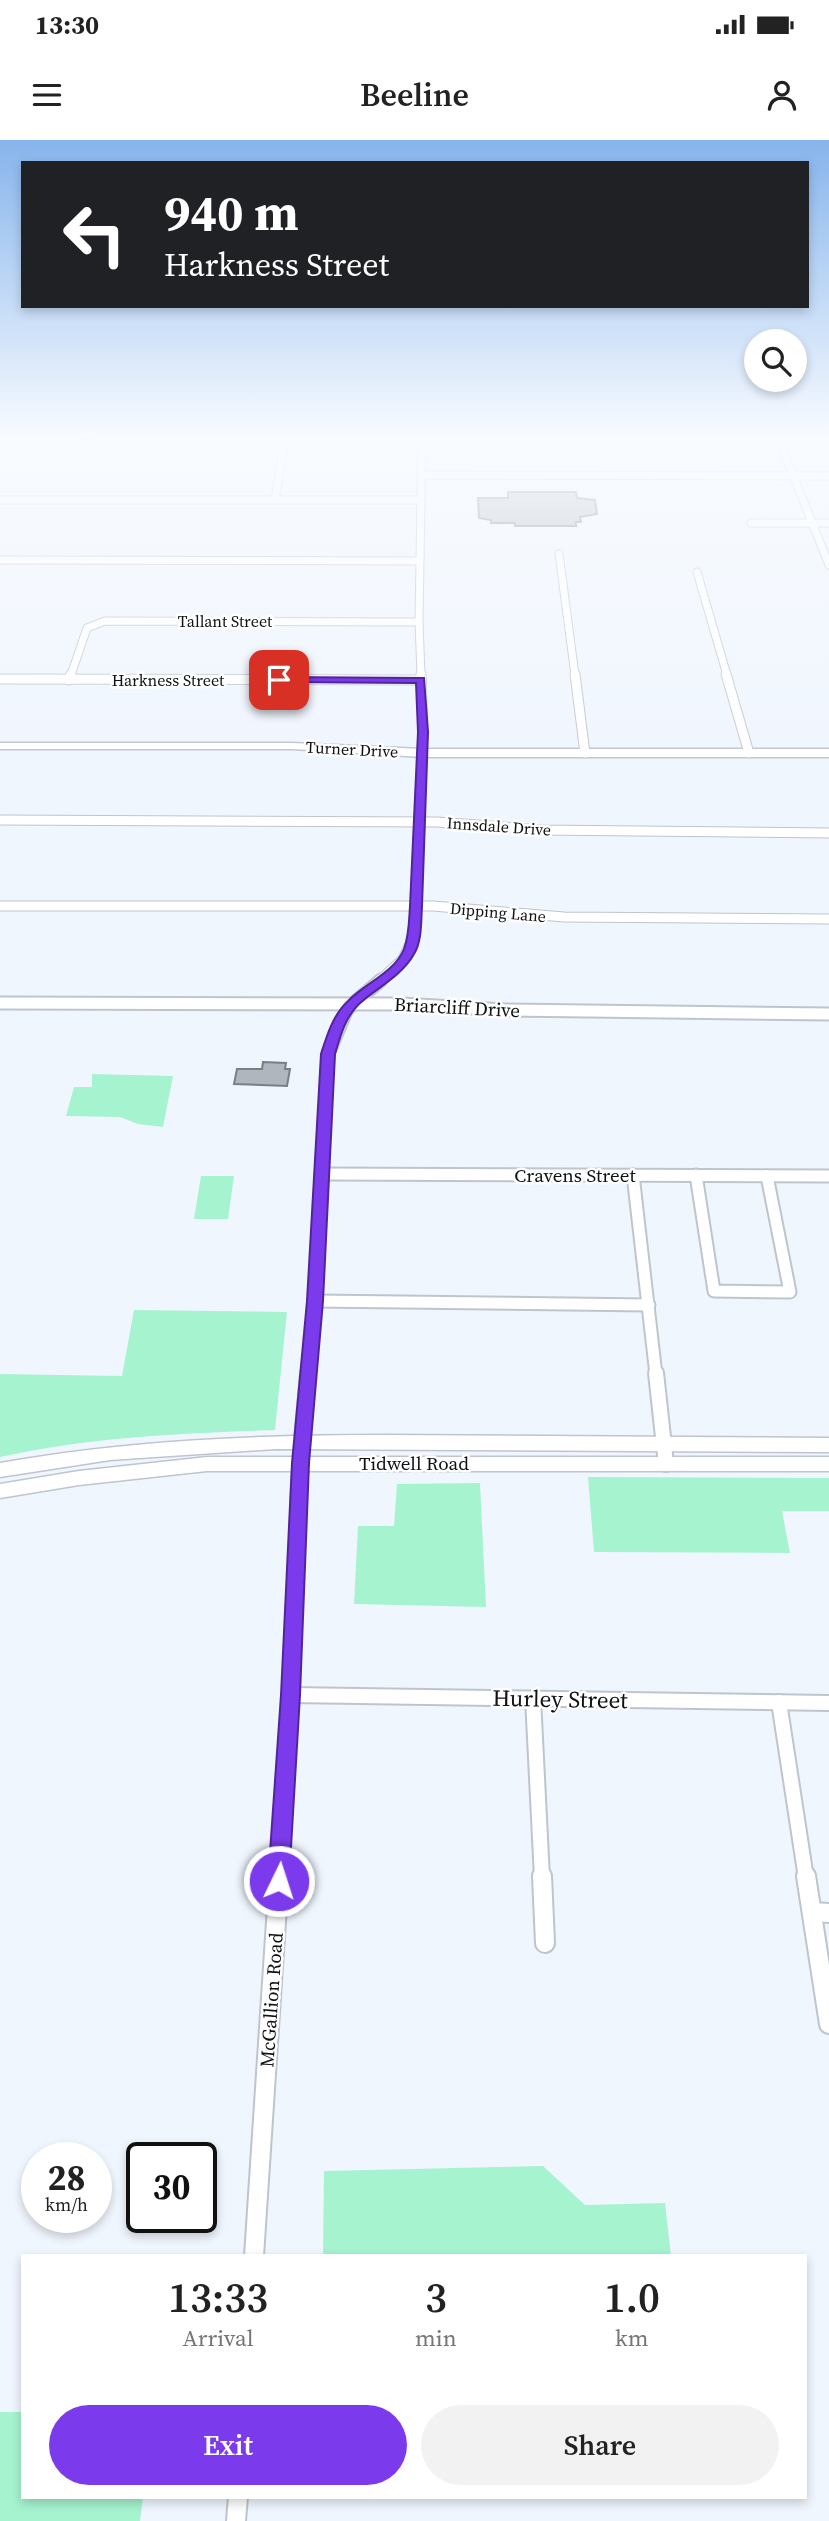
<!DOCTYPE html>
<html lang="en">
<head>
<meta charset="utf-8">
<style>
	:root { --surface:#fff; --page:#f2f2f2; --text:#222; --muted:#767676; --accent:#7c3aed }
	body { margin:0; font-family:"Source Serif 4",serif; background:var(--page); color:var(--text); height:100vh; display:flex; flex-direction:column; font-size:26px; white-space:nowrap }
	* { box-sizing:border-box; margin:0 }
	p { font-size:23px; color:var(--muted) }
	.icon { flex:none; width:38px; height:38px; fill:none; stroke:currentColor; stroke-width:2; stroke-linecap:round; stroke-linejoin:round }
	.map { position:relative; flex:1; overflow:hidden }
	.drawer { position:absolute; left:21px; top:2114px; width:786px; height:245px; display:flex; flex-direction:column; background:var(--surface); border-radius:0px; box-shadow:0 4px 10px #0003 }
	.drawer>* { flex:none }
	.banner { position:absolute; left:21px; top:21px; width:788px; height:147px; border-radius:0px; box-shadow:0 4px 10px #0003; background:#202124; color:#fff; overflow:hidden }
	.tools { position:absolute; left:744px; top:189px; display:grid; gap:14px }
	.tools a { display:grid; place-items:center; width:63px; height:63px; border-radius:50%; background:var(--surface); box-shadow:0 4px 10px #0003; font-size:35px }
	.speed { position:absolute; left:21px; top:2002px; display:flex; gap:14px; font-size:35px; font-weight:700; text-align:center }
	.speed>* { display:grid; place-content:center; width:91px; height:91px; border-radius:50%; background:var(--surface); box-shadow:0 4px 10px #0003; line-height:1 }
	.speed small { font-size:18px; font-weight:400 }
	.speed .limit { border:4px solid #111; border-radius:10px; background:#fff; color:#111 }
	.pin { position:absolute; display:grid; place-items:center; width:60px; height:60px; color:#fff; margin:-30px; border-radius:14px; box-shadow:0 4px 10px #0006 }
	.me { position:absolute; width:77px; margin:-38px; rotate:4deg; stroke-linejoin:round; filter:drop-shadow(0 0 5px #0008) }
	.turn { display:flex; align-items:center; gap:24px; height:147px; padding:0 28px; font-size:32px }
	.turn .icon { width:91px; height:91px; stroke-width:2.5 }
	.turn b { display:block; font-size:49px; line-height:60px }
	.eta { display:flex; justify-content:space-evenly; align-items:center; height:119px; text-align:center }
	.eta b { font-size:42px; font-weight:600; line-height:49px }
	.cta { display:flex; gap:14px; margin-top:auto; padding:14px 28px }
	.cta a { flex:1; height:80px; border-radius:42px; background:var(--accent); color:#fff; font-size:28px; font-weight:600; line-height:80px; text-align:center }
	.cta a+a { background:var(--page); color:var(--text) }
	.status { display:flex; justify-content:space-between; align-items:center; height:49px; padding:0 35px; background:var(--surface); direction:ltr }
	.status svg { height:19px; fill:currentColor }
	header { display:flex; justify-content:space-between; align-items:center; height:91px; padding:0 28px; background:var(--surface); font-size:32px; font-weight:600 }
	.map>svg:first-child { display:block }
</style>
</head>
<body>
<div class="status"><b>13:30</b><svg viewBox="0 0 49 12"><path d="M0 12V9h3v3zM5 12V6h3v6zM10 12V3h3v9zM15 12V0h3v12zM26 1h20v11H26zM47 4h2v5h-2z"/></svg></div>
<header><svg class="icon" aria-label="menu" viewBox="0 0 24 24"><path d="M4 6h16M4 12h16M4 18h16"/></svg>Beeline<svg class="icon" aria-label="person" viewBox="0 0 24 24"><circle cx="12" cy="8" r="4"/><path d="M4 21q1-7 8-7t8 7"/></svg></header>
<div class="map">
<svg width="829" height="2381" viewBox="0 0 829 2381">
	<rect width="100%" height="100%" fill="#f0f6fe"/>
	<g fill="#a6f3d0">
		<path d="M92 934 173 936 163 987 138 984 120 977 66 976 74 947H92Z"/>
		<path d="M201 1036H234L228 1079H194Z"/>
		<path d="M134 1170 287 1172 275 1290C183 1293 90 1297 0 1317V1234L122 1236Z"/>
		<path d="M588 1337 829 1338V1371H782L790 1413 594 1412Z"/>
		<path d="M480 1343 486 1467 354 1464 358 1386H394L397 1344Z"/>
		<path d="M543 2026 585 2065 665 2063 671 2116H323L324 2031Z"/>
		<path d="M0 2272H23V2357H143L140 2381H0Z"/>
	</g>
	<g fill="#b0b6bd" stroke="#797f85" stroke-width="2">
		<path d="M508 352H576L577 358 595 360 597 374 580 377 581 382H576V386H515V383H491V380L479 378 478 358H508Z"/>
		<path d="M263 922 286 923 285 929H290L287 946 234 944 237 929H262Z"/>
	</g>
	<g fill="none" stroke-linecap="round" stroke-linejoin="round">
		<g stroke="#bfc5cc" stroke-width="9">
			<g id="street-far4">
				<path d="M777 295 829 425"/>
				<path d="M0 305 78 304 192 297 829 299"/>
				<path d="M422 335 829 336"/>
				<path d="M0 360H420"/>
				<path d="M275 360 285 298"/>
				<path d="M751 383H829"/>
				<path d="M559 414 575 535"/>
				<path d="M0 420 419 421"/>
				<path d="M697 432 727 535"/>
				<path d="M71 535 87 488 105 481 419 482"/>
				<path d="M421 535 419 482 422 295"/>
			</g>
		</g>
		<g stroke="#bfc5cc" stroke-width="11">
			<g id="street-far3">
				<path d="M575 534 585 613"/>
				<path d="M726 534 749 613"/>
				<path d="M0 539 421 540"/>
				<path d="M69 540 71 534"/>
				<path d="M0 680 437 682 541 690 829 693"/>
				<path d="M0 766H433L564 777 829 779"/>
				<path d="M378 842 403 819 414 795 423 592 421 534"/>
			</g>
		</g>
		<g stroke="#bfc5cc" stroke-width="15">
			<g id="street-far2">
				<path d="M0 863 402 864 505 870 829 874"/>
				<path d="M321 1034 829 1036"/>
				<path d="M633 1035 656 1235"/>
				<path d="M696 1035 714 1151 790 1152 767 1036"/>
				<path d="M315 1161 649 1165"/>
				<path d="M308 1235 315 1161 328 914 347 869 381 840"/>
			</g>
		</g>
		<g stroke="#bfc5cc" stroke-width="18">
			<g id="street-far1">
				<path d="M656 1233 666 1324"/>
				<path d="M291 1555 829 1563"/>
				<path d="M533 1558 542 1738"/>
				<path d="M779 1562 806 1738"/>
				<path d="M279 1738 291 1555 300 1323 308 1233"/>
			</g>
		</g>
		<g stroke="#bfc5cc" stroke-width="22">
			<g id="street">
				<path d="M542 1736 545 1803"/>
				<path d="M806 1736 829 1884"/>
				<path d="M813 1772 829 1773"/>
				<path d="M254 2116 279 1736"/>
				<path d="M236 2381 238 2357"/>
			</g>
		</g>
		<g stroke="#bfc5cc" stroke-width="3">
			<g id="secondary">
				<path d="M0 603H292L422 609H829V617H422L292 609H0Z"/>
				<path d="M387 1295 829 1298V1312L276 1309 110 1320 0 1337V1323C129 1300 257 1295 387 1295Z"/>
				<path d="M207 1317H829V1331H207L79 1345 0 1358V1344L79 1331Z"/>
			</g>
		</g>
		<use href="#street-far4" stroke="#fff" stroke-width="7"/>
		<use href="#street-far3" stroke="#fff" stroke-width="9"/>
		<use href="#street-far2" stroke="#fff" stroke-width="11"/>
		<use href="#street-far1" stroke="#fff" stroke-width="14"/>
		<use href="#street" stroke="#fff" stroke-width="18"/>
		<use href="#secondary" fill="#fff" fill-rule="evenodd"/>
	</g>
	<linearGradient id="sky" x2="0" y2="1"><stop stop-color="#86b4ec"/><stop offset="0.47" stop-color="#f8fbff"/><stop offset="1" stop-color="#f8fbff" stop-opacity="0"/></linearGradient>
	<rect width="829" height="629" fill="url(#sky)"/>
	<path fill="#7c3aed" stroke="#51269a" stroke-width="2" d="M279 537 424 538 428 592 422 766C421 782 422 801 414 814 401 837 376 848 358 865 345 878 340 897 335 914L323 1161 309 1323 300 1555 289 1741 286 1747 279 1750 271 1747 268 1741 281 1555 292 1323 307 1161 321 914C327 895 333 875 348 861 364 844 395 832 404 809 409 796 409 781 410 766L418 592 416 543 276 542 274 540Z"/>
	<g text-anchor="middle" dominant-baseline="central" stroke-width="5" stroke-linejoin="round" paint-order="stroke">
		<g font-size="16" fill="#0f1113" stroke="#fff">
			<text x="225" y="481">Tallant Street</text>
			<text x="168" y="540">Harkness Street</text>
			<text transform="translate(352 609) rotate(3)">Turner Drive</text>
			<text transform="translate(499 686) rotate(4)">Innsdale Drive</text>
			<text transform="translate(498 772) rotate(5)">Dipping Lane</text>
		</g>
		<g font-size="19" fill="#0f1113" stroke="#fff">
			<text transform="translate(457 867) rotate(3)">Briarcliff Drive</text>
			<text x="575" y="1035">Cravens Street</text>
			<text x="414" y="1323">Tidwell Road</text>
			<text transform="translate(271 1860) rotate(-86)">McGallion Road</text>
		</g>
		<g font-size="23" fill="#0f1113" stroke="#fff">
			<text transform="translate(560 1559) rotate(1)">Hurley Street</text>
		</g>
	</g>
</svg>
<div class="tools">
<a><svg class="icon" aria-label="search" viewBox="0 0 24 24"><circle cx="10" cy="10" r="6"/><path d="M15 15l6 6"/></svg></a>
</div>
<div class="speed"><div>28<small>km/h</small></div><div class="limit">30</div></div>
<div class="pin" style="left:279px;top:540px;background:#d93025"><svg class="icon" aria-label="arrive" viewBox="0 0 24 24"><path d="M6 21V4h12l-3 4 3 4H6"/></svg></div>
<svg class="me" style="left:279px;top:1741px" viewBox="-20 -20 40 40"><circle r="17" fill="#7c3aed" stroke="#fff" stroke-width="3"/><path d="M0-11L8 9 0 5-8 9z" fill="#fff"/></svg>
<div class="banner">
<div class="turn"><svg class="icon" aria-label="left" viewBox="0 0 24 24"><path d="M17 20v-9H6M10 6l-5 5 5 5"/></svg><div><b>940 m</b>Harkness Street</div></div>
</div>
<section class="drawer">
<div class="eta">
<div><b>13:33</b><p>Arrival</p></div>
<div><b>3</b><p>min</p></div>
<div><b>1.0</b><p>km</p></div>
</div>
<div class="cta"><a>Exit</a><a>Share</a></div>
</section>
</div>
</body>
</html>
